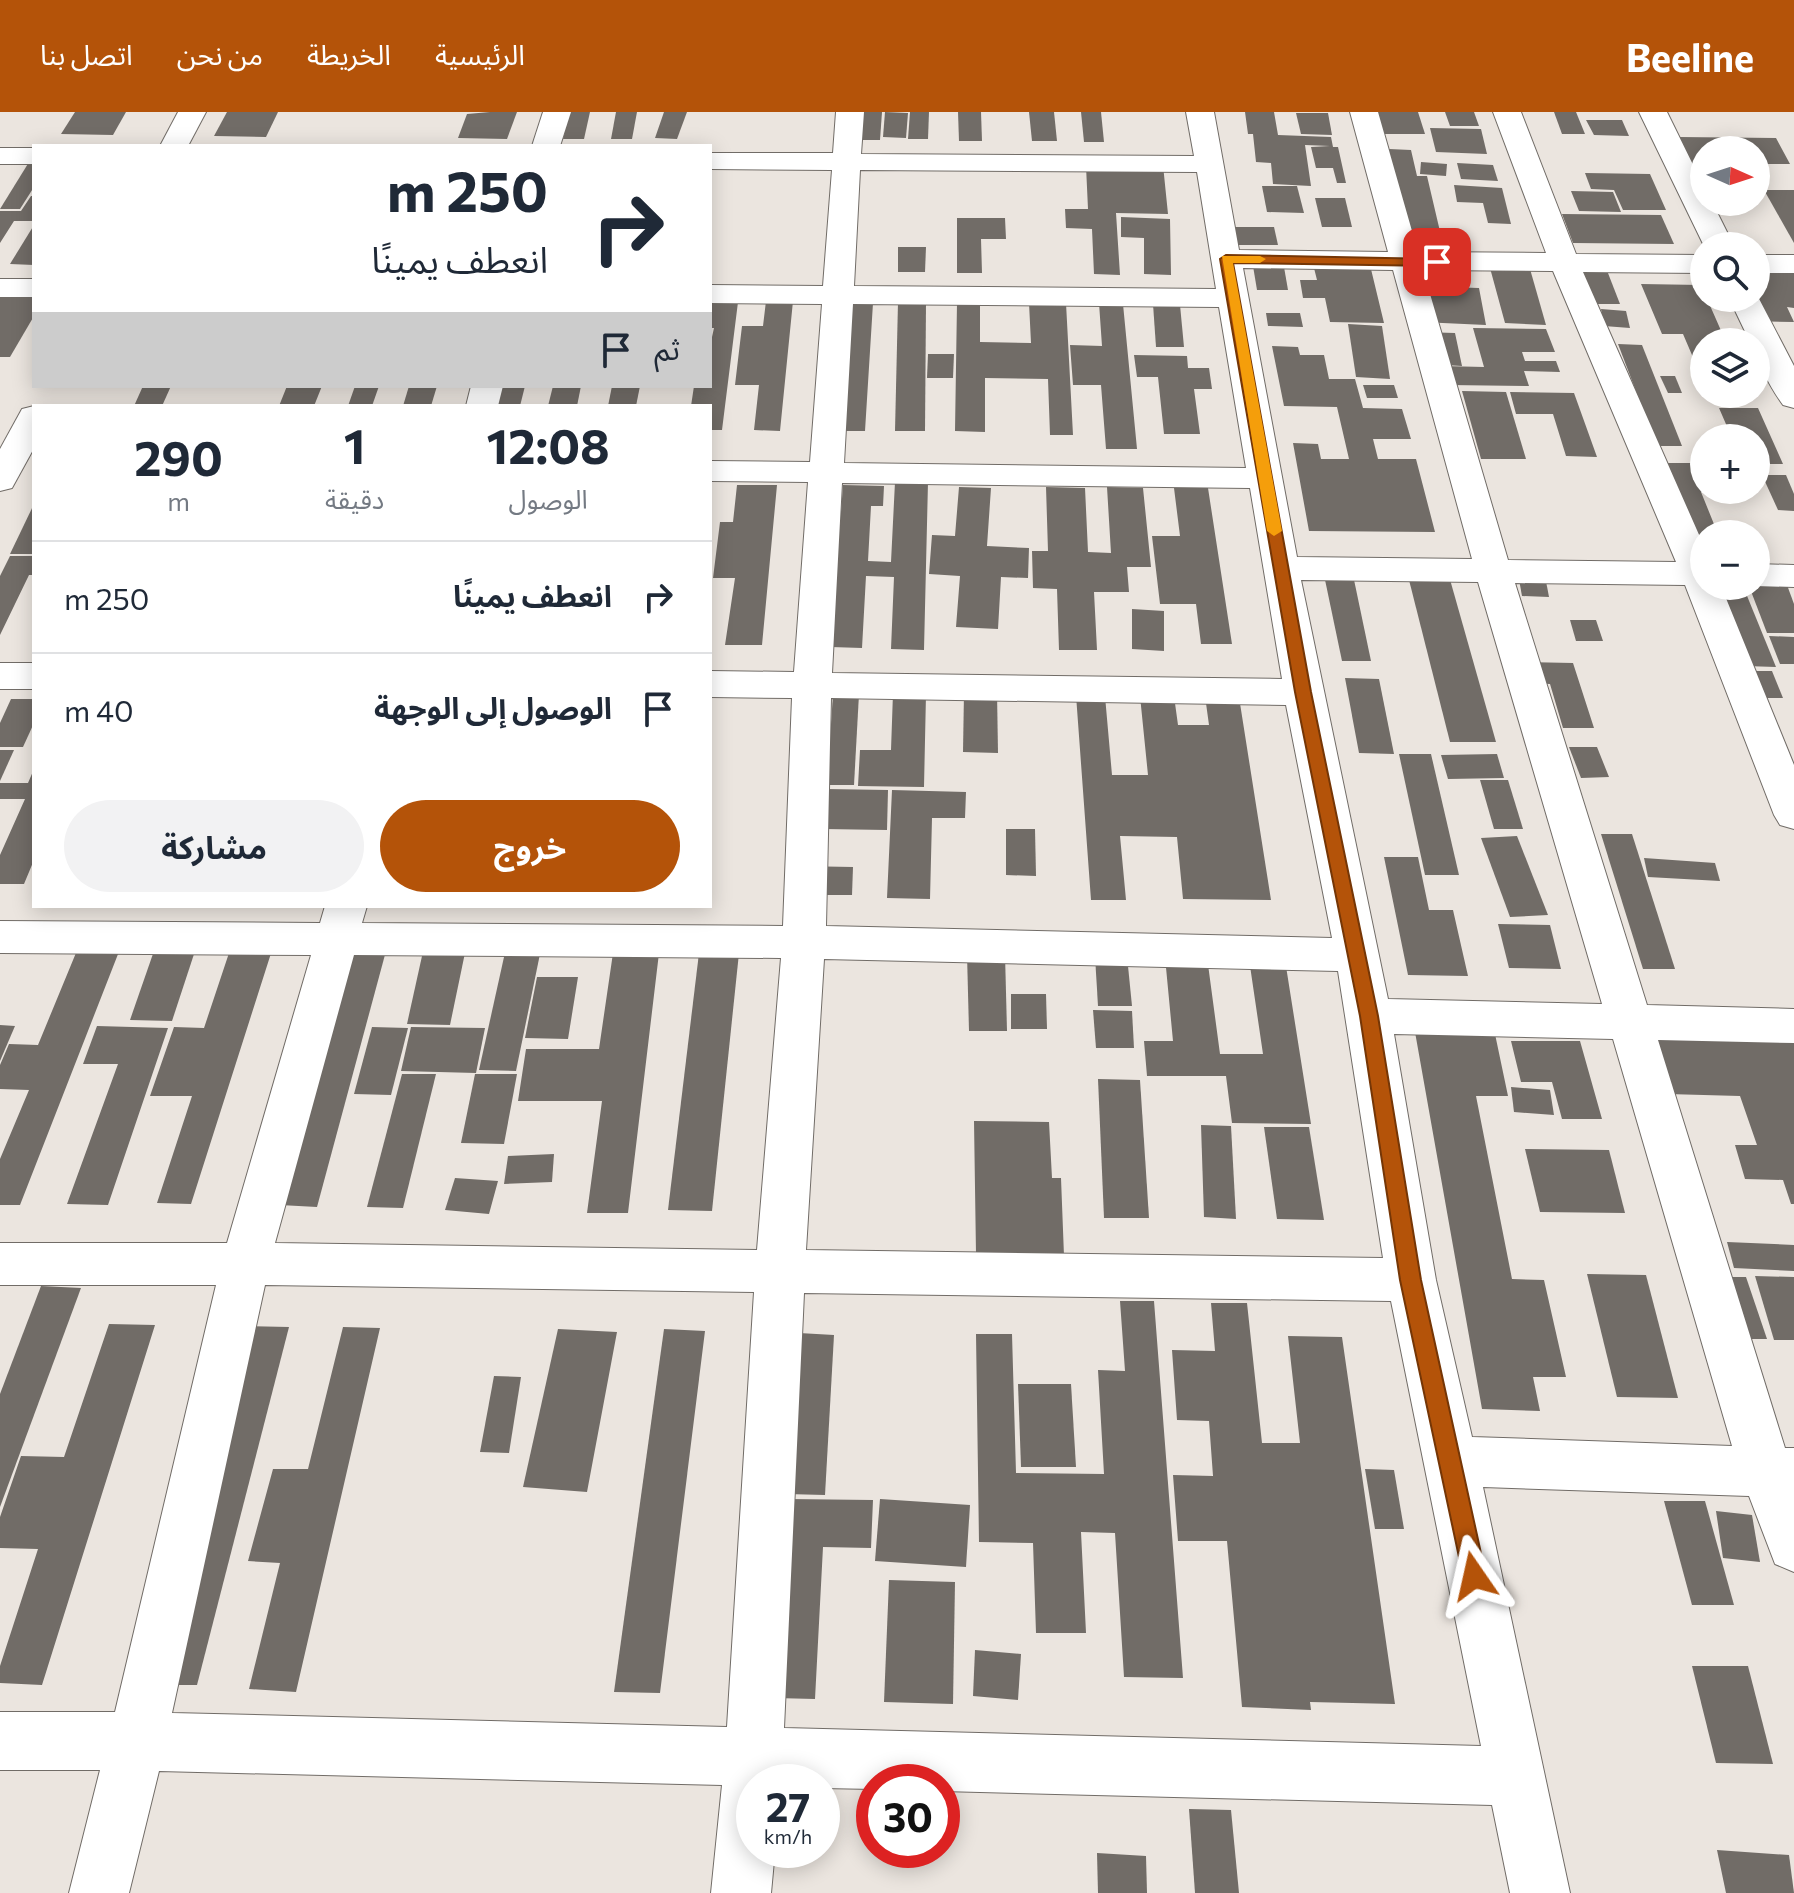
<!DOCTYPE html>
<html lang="ar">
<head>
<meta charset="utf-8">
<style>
	:root { --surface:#fff; --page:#f2f2f3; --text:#1f2937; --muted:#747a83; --line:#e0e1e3; --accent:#b45309 }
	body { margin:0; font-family:Commissioner,"Noto Sans Arabic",sans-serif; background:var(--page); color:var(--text); direction:rtl; height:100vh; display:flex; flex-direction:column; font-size:30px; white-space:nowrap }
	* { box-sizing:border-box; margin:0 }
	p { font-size:26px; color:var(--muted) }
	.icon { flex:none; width:44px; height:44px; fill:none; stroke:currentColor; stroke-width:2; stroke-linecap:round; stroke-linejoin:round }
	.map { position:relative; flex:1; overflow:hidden; direction:ltr }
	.drawer { position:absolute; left:32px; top:292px; width:680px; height:504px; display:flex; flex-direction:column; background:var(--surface); border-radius:0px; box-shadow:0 4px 20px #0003; direction:rtl }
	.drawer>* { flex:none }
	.hud { position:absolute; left:32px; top:32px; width:680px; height:244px; border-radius:0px; box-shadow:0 4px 20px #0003; direction:rtl; background:#fff; color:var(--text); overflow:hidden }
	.needle { width:52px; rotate:93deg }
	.buttons { position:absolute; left:1690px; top:24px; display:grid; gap:16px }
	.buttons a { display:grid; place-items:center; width:80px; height:80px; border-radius:50%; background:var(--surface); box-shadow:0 4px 20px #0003; font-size:40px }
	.speed { position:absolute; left:736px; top:1652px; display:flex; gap:16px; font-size:40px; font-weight:700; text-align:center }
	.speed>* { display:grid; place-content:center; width:104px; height:104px; border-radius:50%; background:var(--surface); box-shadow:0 4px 20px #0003; line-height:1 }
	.speed small { font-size:20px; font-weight:400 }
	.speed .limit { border:12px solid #d22; background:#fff; color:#111 }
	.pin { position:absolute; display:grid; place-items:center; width:68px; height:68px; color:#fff; margin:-34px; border-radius:16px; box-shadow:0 4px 12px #0006 }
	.me { position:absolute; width:88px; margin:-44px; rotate:349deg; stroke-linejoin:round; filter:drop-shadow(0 0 6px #0008) }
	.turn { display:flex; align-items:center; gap:28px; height:168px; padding:0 32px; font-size:36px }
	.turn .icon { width:104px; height:104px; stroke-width:2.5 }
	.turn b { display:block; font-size:56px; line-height:68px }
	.then { display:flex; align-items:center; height:76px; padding:0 32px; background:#0003; gap:16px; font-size:30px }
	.eta { display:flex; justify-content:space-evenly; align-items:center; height:136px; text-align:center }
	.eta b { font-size:48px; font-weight:700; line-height:56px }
	.button { display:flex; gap:16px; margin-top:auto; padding:16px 32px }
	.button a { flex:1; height:92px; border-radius:48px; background:var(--accent); color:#fff; font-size:32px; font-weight:700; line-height:92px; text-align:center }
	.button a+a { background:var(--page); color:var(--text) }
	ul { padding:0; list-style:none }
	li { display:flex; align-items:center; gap:24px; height:112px; padding:0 32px; border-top:2px solid var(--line) }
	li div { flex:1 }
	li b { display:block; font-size:30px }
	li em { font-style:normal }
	header { display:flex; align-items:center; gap:48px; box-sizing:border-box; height:112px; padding:0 40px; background:var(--accent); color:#fff }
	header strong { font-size:38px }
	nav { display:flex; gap:44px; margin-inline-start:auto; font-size:28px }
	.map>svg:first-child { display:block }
</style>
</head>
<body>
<header>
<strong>Beeline</strong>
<nav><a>الرئيسية</a><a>الخريطة</a><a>من نحن</a><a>اتصل بنا</a></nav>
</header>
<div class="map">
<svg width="1794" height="1781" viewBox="0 0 1794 1781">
	<rect width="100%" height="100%" fill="#ebe5df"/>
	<g fill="#716c67">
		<path d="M75 0H126L113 23 61 22Z"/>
		<path d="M227 0H278L266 25 214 24Z"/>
		<path d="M490 0H517L507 27 458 26 467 2Z"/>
		<path d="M570 0H590L584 27H563Z"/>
		<path d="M616 0H637L632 27H611Z"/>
		<path d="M664 0H687L677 27 655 26Z"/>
		<path d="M859 0H882L880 28H856Z"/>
		<path d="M885 0 908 1 906 26 883 25Z"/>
		<path d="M910 0H929L928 27H908Z"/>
		<path d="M958 0H981L982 29H959Z"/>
		<path d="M1029 0H1054L1057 29H1032Z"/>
		<path d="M1081 0H1101L1104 30H1084Z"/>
		<path d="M1245 0H1274L1278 23 1331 25 1333 35H1338L1346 71H1337L1333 56H1316L1311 35 1330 34 1305 33 1311 74 1273 72 1271 51 1256 50 1253 22H1248Z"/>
		<path d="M1377 0H1418L1425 22H1383Z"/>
		<path d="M1445 0H1474L1479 14H1450Z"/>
		<path d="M1554 0H1576L1585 22H1562Z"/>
		<path d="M1296 1H1328L1332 23 1301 22Z"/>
		<path d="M1586 8H1622L1629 24 1594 23Z"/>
		<path d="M1430 16 1481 17 1487 42 1436 40Z"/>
		<path d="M1679 25 1776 26 1790 52H1756V38H1704V51H1691Z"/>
		<path d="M1389 37 1411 38 1417 64H1427L1442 128H1409Z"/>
		<path d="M34 42V75L20 97H0Z"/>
		<path d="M1421 50 1447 52 1446 64 1420 62Z"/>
		<path d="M1457 51 1493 53 1498 69 1461 67Z"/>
		<path d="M1163 53 1168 102 1116 101 1120 163 1094 162 1092 117 1066 116 1065 97H1088L1086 54Z"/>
		<path d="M1585 61 1650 62 1666 98H1623L1614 78 1591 77Z"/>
		<path d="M1454 73 1502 76 1511 112 1488 111 1483 91 1457 90Z"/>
		<path d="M1262 74H1297L1304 101 1267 100Z"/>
		<path d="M1764 78H1794V131Z"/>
		<path d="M1571 79 1613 80 1621 100 1579 99Z"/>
		<path d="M31 84H34V109H14L0 131V99H21Z"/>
		<path d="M1315 86H1345L1352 115H1322Z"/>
		<path d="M1562 102 1661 103 1674 132 1573 131Z"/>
		<path d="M1121 105 1170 107 1171 163 1144 162V126L1121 125Z"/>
		<path d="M957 106H1005L1006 127H981L982 161H957Z"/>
		<path d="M34 113V153L10 152Z"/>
		<path d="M1232 115H1274L1278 133H1235Z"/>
		<path d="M898 135H926L925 160H898Z"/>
		<path d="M1411 151 1443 153 1447 175 1479 176 1486 213 1421 210Z"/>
		<path d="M1313 152 1370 153 1384 211 1330 210 1325 186H1303L1300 168H1317Z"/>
		<path d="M1253 154 1284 155 1288 178H1257Z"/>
		<path d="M1490 156 1530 157 1546 213 1505 211Z"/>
		<path d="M1577 156H1606L1620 192H1591Z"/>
		<path d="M1756 156 1794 157V196L1787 195 1794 210 1746 209 1736 186H1756Z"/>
		<path d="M1641 172 1701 173 1726 230H1704V271L1683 222H1662Z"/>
		<path d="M0 183H34V204L10 245H0Z"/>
		<path d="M710 189 738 190 722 318H710V294H691L694 274H710V234L714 216H710Z"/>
		<path d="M766 189H793L780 319 754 318 759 273H735L742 214H763Z"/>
		<path d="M898 190H926L925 319H895Z"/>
		<path d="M846 191H873L865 319H837Z"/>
		<path d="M957 191H980V230L1031 231 1029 191H1066L1073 323H1050L1048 267 985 266V320L955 319Z"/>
		<path d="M1099 191 1123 192 1137 337H1106L1101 273H1073L1070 233 1102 234Z"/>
		<path d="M1153 192 1180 193 1184 235H1156Z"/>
		<path d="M1601 197 1626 199 1630 216 1604 214Z"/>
		<path d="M1266 201H1300L1303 215 1268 214Z"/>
		<path d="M1348 212 1382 214 1390 267 1356 265Z"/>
		<path d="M1473 216 1546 217 1555 240H1522L1525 249H1556L1560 260 1524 259 1529 274 1448 273 1442 254 1484 255Z"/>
		<path d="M1421 220 1455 221 1462 254 1427 252Z"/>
		<path d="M1618 232 1642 233 1682 334H1657Z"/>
		<path d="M1272 234 1298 235 1300 243H1324L1329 267H1355L1363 296 1402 297 1411 327H1373L1378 347H1416L1435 420 1309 419 1293 331 1318 332 1321 347H1349L1337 295 1284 294Z"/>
		<path d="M928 242H954L953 266H927Z"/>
		<path d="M1134 243 1187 244 1188 256H1209L1212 277H1194L1200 322H1164L1158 265H1137Z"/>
		<path d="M1660 264H1675L1682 281H1668Z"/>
		<path d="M1363 273H1394L1398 286H1367Z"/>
		<path d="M143 274H171L162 294H134Z"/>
		<path d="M287 274H322L314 294H279Z"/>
		<path d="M355 274H379L372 294H348Z"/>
		<path d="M409 274H437L431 294H403Z"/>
		<path d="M499 274H525L520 294H493Z"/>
		<path d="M553 274H581L577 294H548Z"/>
		<path d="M612 274H640L636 294H608Z"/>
		<path d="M1462 279 1506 280 1526 347H1481Z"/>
		<path d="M1510 280 1574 281 1597 345 1566 344 1553 302H1516Z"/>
		<path d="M1719 296H1758L1783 352H1756V326H1732Z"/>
		<path d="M1655 351H1704V380H1701L1718 422 1686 425Z"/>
		<path d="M1762 363H1786L1794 382V399L1778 398Z"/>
		<path d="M895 370H928L924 538 891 537 894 465 866 464 862 536 831 535 843 373 884 374 883 394H871L868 449 891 450Z"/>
		<path d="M737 373H777L762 533H725L735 466H713L720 410H733Z"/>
		<path d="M959 375 991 376 987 434 1029 436 1028 466 1001 465 998 517 956 515 960 464 929 462 932 423 955 424Z"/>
		<path d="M1046 375 1085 376 1088 440 1111 441 1107 375 1143 376 1151 455H1127L1129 480H1094L1097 538H1059L1057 477 1033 476 1032 439H1048Z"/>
		<path d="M1174 376H1208L1232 532H1201L1196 492H1160L1152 424H1180Z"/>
		<path d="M34 392V442H10Z"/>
		<path d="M10 444H34V463H29L0 523V464Z"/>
		<path d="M1518 462 1545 464 1549 485 1522 484Z"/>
		<path d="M1324 463H1353L1371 549H1342Z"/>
		<path d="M1408 464H1449L1496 630H1450Z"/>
		<path d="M1787 473 1794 492V521H1767L1749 474Z"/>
		<path d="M1714 474H1743L1776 555 1745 554Z"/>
		<path d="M1132 497 1164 499V539L1132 537Z"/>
		<path d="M1570 508H1596L1603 529H1576Z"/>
		<path d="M1769 524 1794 525V552H1780Z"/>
		<path d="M1521 550 1573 551 1594 616H1563L1550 572 1528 571Z"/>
		<path d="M1748 559H1772L1783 586H1759Z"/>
		<path d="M1345 566 1379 567 1394 642 1359 641Z"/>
		<path d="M964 580H997L998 641 963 640Z"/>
		<path d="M893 581 926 582 924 675 858 674 860 638H891Z"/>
		<path d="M833 582H859L854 673H827Z"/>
		<path d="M1076 583 1105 584 1112 663H1148L1140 584H1174L1178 613H1209L1205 584 1239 585 1271 788 1183 787 1177 725 1120 724 1126 788H1091Z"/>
		<path d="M11 587H34V611L23 635H0V611Z"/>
		<path d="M1569 635H1597L1609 665 1581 666Z"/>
		<path d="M0 638H14L0 669Z"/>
		<path d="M1399 642H1431L1459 763H1425Z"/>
		<path d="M1497 642 1504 666 1448 667 1441 643Z"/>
		<path d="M34 657V748L24 772H0V743L25 687H0V671H28Z"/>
		<path d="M1480 668H1508L1523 717H1494Z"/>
		<path d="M826 677 888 678 887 718 824 717Z"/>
		<path d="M892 678 966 680 965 706H932L930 787 887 786Z"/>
		<path d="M1006 717H1035L1036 764 1006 763Z"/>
		<path d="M1601 722H1632L1675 857H1643Z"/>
		<path d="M1517 724 1548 803 1510 805 1481 726Z"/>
		<path d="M1384 745H1418L1429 798H1453L1468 864 1408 863Z"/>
		<path d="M1644 746 1715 751 1720 769 1648 765Z"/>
		<path d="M798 754 853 755 852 783H797Z"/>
		<path d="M1498 812 1550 813 1561 857 1509 856Z"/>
		<path d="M231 835H273L191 1092 157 1091 192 984H150L174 915 204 916Z"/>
		<path d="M424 835 466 836 450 913 407 912Z"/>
		<path d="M78 836 120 837 20 1093H0V1047L29 978 0 977V953L9 932 38 933Z"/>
		<path d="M155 836H196L172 909 130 908Z"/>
		<path d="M506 836 541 837 516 959 479 958Z"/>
		<path d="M354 839H386L317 1095 280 1093Z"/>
		<path d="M613 841H659L628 1101H587L602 989H518L526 937H599Z"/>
		<path d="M699 841H739L712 1099 668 1098Z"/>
		<path d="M967 842H1005L1007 919H969Z"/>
		<path d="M1095 844H1127L1132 894H1098Z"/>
		<path d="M1165 845H1207L1220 942H1263L1249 847 1285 848 1311 1012 1232 1011 1226 964H1147L1144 929H1173Z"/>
		<path d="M537 865H578L568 927 525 926Z"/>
		<path d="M1011 882H1046L1047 917H1011Z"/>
		<path d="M1093 898 1132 899 1134 936H1096Z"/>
		<path d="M0 913 15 914 0 949Z"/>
		<path d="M97 914 168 916 108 1093 67 1092 118 952H83Z"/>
		<path d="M372 915 408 916 391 983 354 982Z"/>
		<path d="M411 915 485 916 476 961 401 959Z"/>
		<path d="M1415 920 1495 922 1508 984H1476L1512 1167 1544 1168 1566 1265H1533L1540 1299 1482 1297Z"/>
		<path d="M1650 921 1794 924V1092H1791L1783 1068 1745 1067 1735 1033H1757L1740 984 1667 982Z"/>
		<path d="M1511 929H1580L1602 1007H1562L1552 970H1521Z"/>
		<path d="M402 962H436L403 1096 367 1095Z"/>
		<path d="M475 962H517L504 1032 461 1031Z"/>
		<path d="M1098 967 1140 968 1149 1106H1104Z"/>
		<path d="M1511 975 1550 978 1554 1003 1514 1000Z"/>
		<path d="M974 1009 1049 1010 1052 1066H1061L1064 1144 976 1142Z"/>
		<path d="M1201 1013 1231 1014 1236 1107 1204 1105Z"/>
		<path d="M1264 1015H1309L1324 1108 1277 1107Z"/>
		<path d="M1525 1037 1609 1038 1625 1101 1540 1100Z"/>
		<path d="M554 1042 552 1070 504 1072 508 1044Z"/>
		<path d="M455 1066 498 1069 489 1102 445 1098Z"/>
		<path d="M1727 1130 1794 1133V1159L1734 1156Z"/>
		<path d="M1587 1162 1646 1163 1678 1286 1617 1285Z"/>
		<path d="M1755 1164 1794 1165V1228H1774Z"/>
		<path d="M1712 1165H1746L1767 1227H1730Z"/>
		<path d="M41 1174 81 1176 0 1395V1282Z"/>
		<path d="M1120 1189H1154L1183 1566 1124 1565 1115 1421 1081 1420 1086 1521H1036L1033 1431 979 1430 976 1222H1012L1016 1361 1104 1362 1098 1258 1125 1259Z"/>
		<path d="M1211 1191H1247L1262 1331H1300L1288 1224 1342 1225 1395 1592 1310 1590 1311 1598 1242 1595 1227 1429H1178L1173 1363 1213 1364 1209 1309 1177 1308 1172 1238 1215 1239Z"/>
		<path d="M109 1212 155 1213 42 1573 0 1571V1554L38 1437 0 1436V1405L21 1344 64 1345Z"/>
		<path d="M243 1214 289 1215 197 1573H145Z"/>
		<path d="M343 1215 380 1216 296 1580 249 1577 280 1451 248 1449 273 1357H308Z"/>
		<path d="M558 1217 617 1220 587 1380 523 1375Z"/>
		<path d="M664 1217 705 1219 660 1581 614 1580Z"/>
		<path d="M799 1221 834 1223 825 1383 786 1382Z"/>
		<path d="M494 1264 521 1265 509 1341 480 1340Z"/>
		<path d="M1018 1272H1071L1076 1355H1021Z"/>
		<path d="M1365 1357 1394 1358 1404 1417H1375Z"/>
		<path d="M788 1387 873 1388 871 1436 823 1435 815 1587 775 1586Z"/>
		<path d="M880 1387 970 1393 966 1455 875 1449Z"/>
		<path d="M1664 1389H1705L1734 1493H1692Z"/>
		<path d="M1716 1399 1752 1403 1760 1450 1723 1446Z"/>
		<path d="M889 1468 955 1470 953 1592 884 1590Z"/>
		<path d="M975 1538 1021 1542 1018 1588 973 1584Z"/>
		<path d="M1692 1554H1748L1773 1652 1716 1651Z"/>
		<path d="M1189 1697 1231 1698 1239 1781H1195Z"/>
		<path d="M1717 1738 1789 1743 1794 1781H1726Z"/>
		<path d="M1097 1741 1146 1744 1147 1781H1098Z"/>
	</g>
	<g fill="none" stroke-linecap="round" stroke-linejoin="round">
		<g stroke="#716c67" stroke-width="2">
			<g id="minor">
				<path d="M178 0H206L188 34H160Z"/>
				<path d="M543 0H571L560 34H532Z"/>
				<path d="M836 0H864L861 42 1194 44 1186 0H1214L1239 138 1388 140 1350 0H1378L1418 140 1546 141 1493 0H1521L1576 142 1704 143V161L1583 160 1704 434V474H1721L1794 653V717L1780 713 1774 703 1685 473 1515 471 1647 893 1794 897V931L1658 928 1785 1336H1794V1460L1775 1452 1749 1384 1483 1375 1570 1781H1510L1492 1693 942 1679V1670H874V1677L822 1676V1670H754V1738H775L771 1781H711L722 1673 159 1659 129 1781H69L100 1658H0V1600H115L216 1173H0V1131H227L311 843 0 841V809L320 811 325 794H367L362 811 783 814 792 586 710 585V559L794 560 808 370 710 369V349L810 350 822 192 710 191V173L823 174 832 58 710 57V41H833ZM860 58 1197 60 1216 177 854 174ZM1243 156 1393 158 1472 447 1297 445ZM1423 158 1553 159 1676 450 1508 448ZM853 192 1219 195 1246 356 844 351ZM842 371 1250 376 1282 567 832 561ZM1301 468 1478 470 1602 892 1388 887ZM831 586 1286 593 1332 826 826 814ZM354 843 781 846 757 1138 275 1131ZM824 847 1338 859 1383 1146 806 1138ZM1394 922 1613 927 1732 1334 1472 1325 1436 1168ZM265 1173 754 1180 727 1615 172 1601ZM804 1181 1391 1189 1481 1634 784 1616Z"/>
				<path d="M1639 0H1667L1704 75V90H1712L1734 134H1704Z"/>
				<rect x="0" y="36" width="34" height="16"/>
				<rect x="1756" y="143" width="38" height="18"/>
				<rect x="0" y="167" width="34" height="18"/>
				<path d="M1756 181 1794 254V296L1783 293C1771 276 1756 251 1756 230H1750L1729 186H1756Z"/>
				<path d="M471 274H503L498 294H466Z"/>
				<path d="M34 294V336L12 376 0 379V337L22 297Z"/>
				<path d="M1756 452 1794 453V475L1755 474Z"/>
				<rect x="0" y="551" width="34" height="26"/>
			</g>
		</g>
		<use href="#minor" fill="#fff" fill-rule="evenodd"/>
	</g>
	<path fill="#b45309" stroke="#753606" stroke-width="2" d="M1226 143 1437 147 1444 150 1437 154 1233 151 1311 580 1378 904 1421 1168 1486 1464 1482 1472 1474 1475 1466 1472 1463 1464 1400 1168 1360 904 1295 580 1220 147Z"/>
	<path fill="#f59e0b" d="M1222 144H1260L1266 147 1260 151H1233L1282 419 1274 424 1267 419Z"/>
</svg>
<div class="buttons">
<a><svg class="needle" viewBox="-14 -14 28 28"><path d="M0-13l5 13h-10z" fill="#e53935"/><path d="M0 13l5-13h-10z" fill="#747a83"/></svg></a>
<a><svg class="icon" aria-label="search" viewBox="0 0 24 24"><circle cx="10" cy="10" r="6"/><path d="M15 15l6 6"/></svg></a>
<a><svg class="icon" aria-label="layers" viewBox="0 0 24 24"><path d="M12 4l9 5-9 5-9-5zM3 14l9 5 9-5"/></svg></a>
<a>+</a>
<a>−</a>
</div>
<div class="speed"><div>27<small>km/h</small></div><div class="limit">30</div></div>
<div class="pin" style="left:1437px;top:150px;background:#d93025"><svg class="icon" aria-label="arrive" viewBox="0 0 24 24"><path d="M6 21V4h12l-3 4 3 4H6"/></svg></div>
<svg class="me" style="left:1474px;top:1464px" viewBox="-20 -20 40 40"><path d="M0-17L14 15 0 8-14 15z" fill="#b45309" stroke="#fff" stroke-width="4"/></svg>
<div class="hud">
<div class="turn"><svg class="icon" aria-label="right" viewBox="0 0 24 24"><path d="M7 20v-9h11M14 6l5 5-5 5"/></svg><div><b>250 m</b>انعطف يمينًا</div></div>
<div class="then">ثم<svg class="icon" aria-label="arrive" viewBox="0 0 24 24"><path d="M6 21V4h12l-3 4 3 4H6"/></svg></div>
</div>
<section class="drawer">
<div class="eta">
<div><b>12:08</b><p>الوصول</p></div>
<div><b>1</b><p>دقيقة</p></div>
<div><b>290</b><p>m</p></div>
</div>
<ul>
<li><svg class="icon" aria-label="right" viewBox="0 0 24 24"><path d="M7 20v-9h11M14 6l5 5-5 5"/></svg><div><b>انعطف يمينًا</b></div><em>250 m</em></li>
<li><svg class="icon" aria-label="arrive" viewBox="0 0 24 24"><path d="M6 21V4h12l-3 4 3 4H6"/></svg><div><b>الوصول إلى الوجهة</b></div><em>40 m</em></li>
</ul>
<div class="button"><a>خروج</a><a>مشاركة</a></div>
</section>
</div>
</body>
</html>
